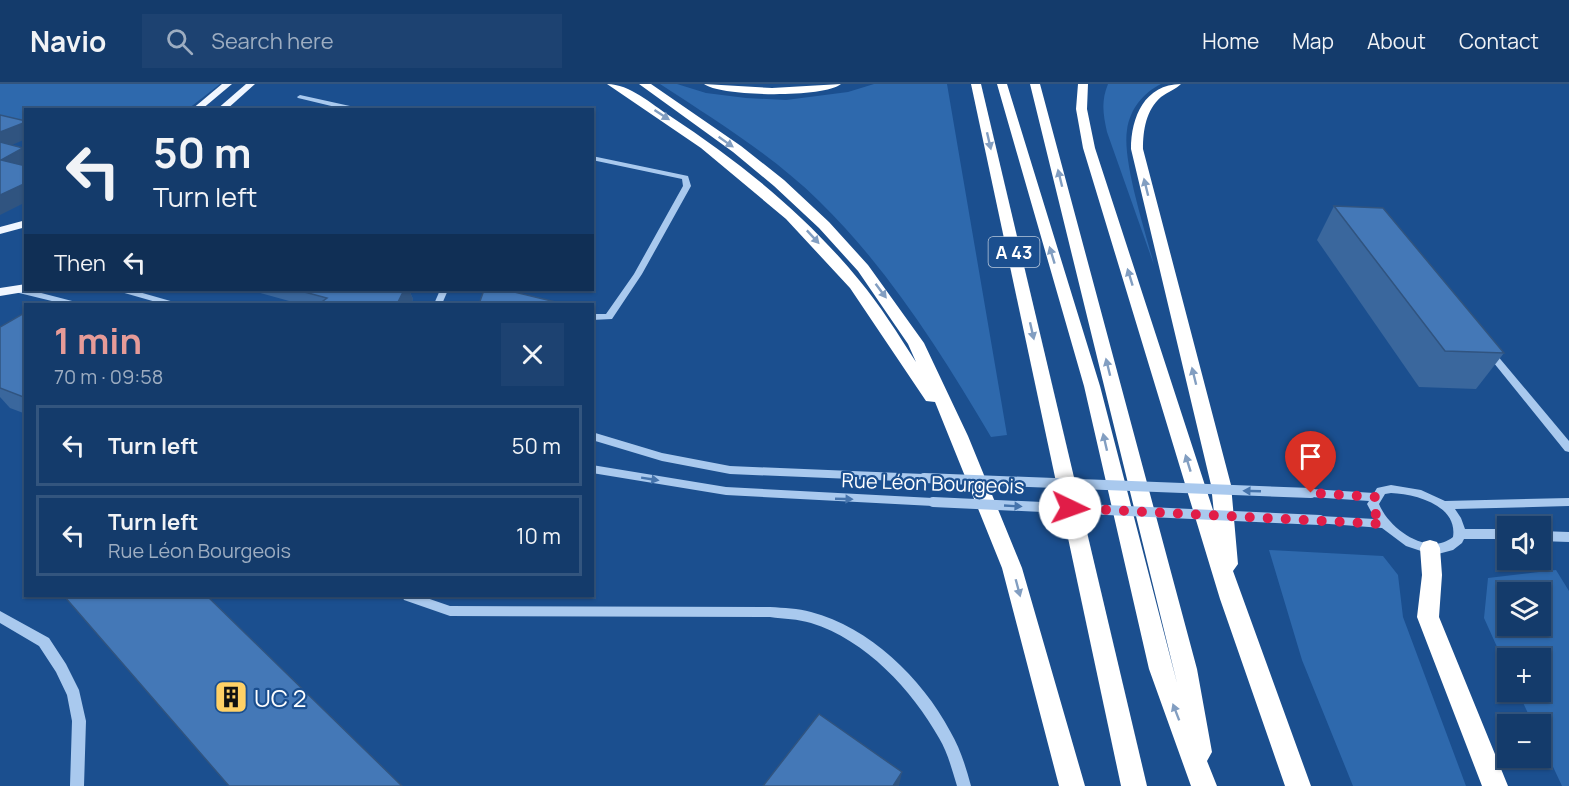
<!DOCTYPE html>
<html lang="en">
<head>
<meta charset="utf-8">
<style>
	:root { --surface:#143b6b; --page:#1d4271; --text:#f1f3f6; --muted:#9dadc1; --line:#33557e; --accent:#e69b98 }
	body { margin:0; font-family:Manrope,sans-serif; background:var(--page); color:var(--text); height:100vh; display:flex; flex-direction:column; font-size:22px; white-space:nowrap }
	* { box-sizing:border-box; margin:0 }
	p { font-size:20px; color:var(--muted) }
	.icon { flex:none; width:33px; height:33px; fill:none; stroke:currentColor; stroke-width:2; stroke-linecap:round; stroke-linejoin:round }
	.map { position:relative; flex:1; overflow:hidden }
	.side { position:absolute; left:24px; top:219px; width:570px; height:294px; display:flex; flex-direction:column; background:var(--surface); border-radius:0px; box-shadow:0 2px 4px #0004,0 0 0 2px var(--line) }
	.side>* { flex:none }
	.guide { position:absolute; left:24px; top:24px; width:570px; height:183px; border-radius:0px; box-shadow:0 2px 4px #0004,0 0 0 2px var(--line); background:#143b6b; color:var(--text); overflow:hidden }
	.fabs { position:absolute; left:1497px; top:432px; display:grid; gap:12px }
	.fabs a { display:grid; place-items:center; width:54px; height:54px; border-radius:0px; background:var(--surface); box-shadow:0 2px 4px #0004,0 0 0 2px var(--line); font-size:30px }
	.pin { position:absolute; display:grid; place-items:center; width:51px; height:51px; color:#fff; margin:-62px -26px; border-radius:50% 50% 50% 0; rotate:-45deg; box-shadow:0 0 6px #0007 }
	.pin .icon { rotate:45deg }
	.me { position:absolute; width:66px; margin:-33px; rotate:93deg; stroke-linejoin:round; filter:drop-shadow(0 0 4px #0008) }
	.turn { display:flex; align-items:center; gap:21px; height:126px; padding:0 30px; font-size:27px }
	.turn .icon { width:78px; height:78px; stroke-width:2.5 }
	.turn b { display:block; font-size:42px; line-height:51px }
	.then { display:flex; align-items:center; height:57px; padding:0 30px; background:#0003; gap:12px; font-size:22px }
	.round { display:grid; place-items:center; flex:none; width:63px; height:63px; border-radius:0px; background:var(--page) }
	.summary { display:flex; align-items:center; justify-content:space-between; height:102px; padding:0 30px }
	h1 { font-size:36px; font-weight:700; line-height:45px; color:var(--accent) }
	ul { padding:0; list-style:none }
	li { display:flex; align-items:center; gap:18px; height:81px; margin:0 12px 9px; padding:0 18px; border:3px solid var(--line); border-radius:0px }
	li div { flex:1 }
	li b { display:block; font-size:22px }
	li em { font-style:normal }
	header { display:flex; align-items:center; gap:36px; box-sizing:border-box; height:84px; padding:0 30px; background:var(--surface); border-bottom:2px solid var(--line) }
	header strong { font-size:28px }
	nav { display:flex; gap:33px; margin-inline-start:auto; font-size:21px }
	.search { width:420px; height:54px; background:var(--page); display:flex; align-items:center; gap:15px; box-sizing:border-box; padding:0 21px; border-radius:0px; color:var(--muted); font-size:22px }
	.map>svg:first-child { display:block }
</style>
</head>
<body>
<header>
<strong>Navio</strong>
<div class="search"><svg class="icon" aria-label="search" viewBox="0 0 24 24"><circle cx="10" cy="10" r="6"/><path d="M15 15l6 6"/></svg>Search here</div>
<nav><a>Home</a><a>Map</a><a>About</a><a>Contact</a></nav>
</header>
<div class="map">
<svg width="1569" height="702" viewBox="0 0 1569 702">
	<rect width="100%" height="100%" fill="#1b4f8f"/>
	<g fill="#2e69ad" fill-rule="evenodd">
		<path d="M0 0H220L188 25 26 26 25 50 0 43Z"/>
		<path d="M660 0H677L706 9 746 14 786 16 848 8 874 0H947L1007 351 991 353C942 270 888 184 819 117 772 71 715 36 660 0Z"/>
		<path d="M1108 0H1161C1143 9 1130 25 1127 46 1122 77 1146 149 1154 181L1107 48C1103 30 1101 17 1108 0Z"/>
		<path d="M1269 466 1383 472 1398 491 1403 533 1466 702H1353L1302 576Z"/>
		<path d="M1556 486 1569 507V702H1562L1541 657 1540 640H1533L1518 608H1540V574H1508L1507 585 1484 534 1488 494ZM1508 508H1540V542H1508Z"/>
	</g>
	<g fill="none" stroke-linecap="round" stroke-linejoin="round">
		<g fill="#a9c9ee" fill-rule="evenodd">
			<path d="M300 11 359 24 362 26H348L298 14 297 13Z"/>
			<path d="M592 72 688 92 691 102 642 190 612 235 592 236V230H606L634 190 683 102 682 95 592 76Z"/>
			<path d="M18 203 76 218 77 220H64L15 208V204Z"/>
			<path d="M120 206H132L174 218 175 220H163L121 208Z"/>
			<path d="M440 206H448L442 220H434Z"/>
			<path d="M1488 263 1491 264 1569 357V368L1565 367 1485 268 1483 266Z"/>
			<path d="M592 348 662 369 730 382 924 390 928 391 930 394 928 397 924 398 730 390 662 377 592 356Z"/>
			<path d="M592 381 726 403 933 414 937 415 939 418 937 421 933 422 726 411 592 389Z"/>
			<path d="M1391 401 1421 406 1445 417 1569 414V422L1455 425 1461 434 1465 445H1508V455H1464L1462 459 1453 466 1438 470 1424 468 1406 462 1382 444 1316 439 1314 436 1316 433 1320 432 1375 435 1367 420 1369 417 1311 413 1307 412 1305 409 1307 406 1311 405 1374 409 1377 404ZM1391 409C1415 410 1458 421 1453 453 1428 473 1389 445 1379 420L1385 410Z"/>
			<path d="M1540 447 1569 448V458L1540 457Z"/>
			<path d="M402 512H421L450 522 770 523C784 524 798 524 811 528 869 543 922 594 950 647 960 664 966 683 971 702H957C952 686 948 669 939 654 912 606 866 556 811 539 798 535 784 535 770 533L450 532 404 516Z"/>
			<path d="M0 527 49 554 66 580 79 606 86 637 84 702H70L72 637 67 611 56 588 39 562 0 539Z"/>
		</g>
		<g fill="#f0f6ff" fill-rule="evenodd">
			<path d="M222 0H232L201 26H191Z"/>
			<path d="M246 0H255L226 26H216Z"/>
			<path d="M26 136V143L0 150V143Z"/>
			<path d="M26 200V206L30 207 0 212V204Z"/>
		</g>
		<g fill="#fff" fill-rule="evenodd">
			<path d="M607 0C630 0 651 20 670 32 740 78 806 131 859 196 880 221 898 250 916 278L908 260 858 187 819 144 774 102 733 68 639 0H651L741 62 784 96 829 138 868 181 924 259 968 352 1022 484 1085 702H1059L1002 484 935 318 926 317 850 204 786 135 701 64Z"/>
			<path d="M704 0 772 4 841 0C824 14 721 13 704 0Z"/>
			<path d="M971 0H981L1147 702H1121Z"/>
			<path d="M997 0H1007L1100 302 1177 599 1030 0H1040L1197 585 1212 668 1207 677 1217 702H1191L1149 585 1084 302Z"/>
			<path d="M1078 0H1088L1087 25 1095 64 1214 429 1211 401 1131 65C1131 33 1145 0 1181 0 1176 5 1168 8 1161 13 1146 26 1143 46 1143 65L1231 401 1238 480 1233 487 1311 702H1285L1220 515 1083 64 1076 25Z"/>
			<path d="M1430 456 1437 458 1440 464 1442 491 1439 533 1508 702H1482L1417 533 1422 491 1420 464 1423 458Z"/>
		</g>
		<g stroke="#a9c9ee" stroke-width="10">
			<path d="M924 394 1311 409"/>
			<path d="M933 418 1320 436"/>
		</g>
	</g>
	<g fill="#3a679d">
		<path d="M1334 122 1504 269 1476 305 1419 303 1317 156Z"/>
		<path d="M249 206H409L413 215 411 220H300Z"/>
		<path d="M26 228V330L10 324 0 313V243Z"/>
	</g>
	<g fill="#305480">
		<path d="M26 38V55L0 66V48Z"/>
		<path d="M23 64 26 68V82L1 76Z"/>
		<path d="M26 99V118L0 131V111Z"/>
		<path d="M404 206H409L413 215 411 220H397Z"/>
		<path d="M902 688 899 702H893Z"/>
	</g>
	<g fill="#4478b7" stroke="#305480" stroke-width="1.5">
		<path d="M0 31 26 37V38L0 48Z"/>
		<path d="M0 58 23 64 1 76 26 82V99L0 111Z"/>
		<path d="M1334 122 1383 124 1504 269 1445 267Z"/>
		<path d="M297 206H404L397 220H319L327 214Z"/>
		<path d="M484 206H506L564 220H479Z"/>
		<path d="M26 228V314L0 304V243Z"/>
		<path d="M64 512H207L402 702H229Z"/>
		<path d="M819 630 902 688 893 702H763Z"/>
	</g>
	<defs><path id="oneway-solid" d="M-6-.8H1V-3.2L6.5 0L1 3.2V.8H-6Z" transform="scale(1.5)"/></defs>
	<g fill="#829ec1">
		<use href="#oneway-solid" transform="translate(662 31) rotate(33)"/>
		<use href="#oneway-solid" transform="translate(989 57) rotate(77)"/>
		<use href="#oneway-solid" transform="translate(726 58) rotate(35)"/>
		<use href="#oneway-solid" transform="translate(1060 94) rotate(-104)"/>
		<use href="#oneway-solid" transform="translate(1146 103) rotate(-104)"/>
		<use href="#oneway-solid" transform="translate(813 153) rotate(47)"/>
		<use href="#oneway-solid" transform="translate(1052 171) rotate(-107)"/>
		<use href="#oneway-solid" transform="translate(1130 193) rotate(-107)"/>
		<use href="#oneway-solid" transform="translate(881 207) rotate(53)"/>
		<use href="#oneway-solid" transform="translate(1032 247) rotate(77)"/>
		<use href="#oneway-solid" transform="translate(1108 283) rotate(-104)"/>
		<use href="#oneway-solid" transform="translate(1194 292) rotate(-104)"/>
		<use href="#oneway-solid" transform="translate(1105 358) rotate(-103)"/>
		<use href="#oneway-solid" transform="translate(1188 379) rotate(-107)"/>
		<use href="#oneway-solid" transform="translate(1018 504) rotate(75)"/>
		<use href="#oneway-solid" transform="translate(1176 628) rotate(-111)"/>
	</g>
	<g fill="#4674ac">
		<use href="#oneway-solid" transform="translate(650 395) rotate(9)"/>
		<use href="#oneway-solid" transform="translate(1252 407) rotate(-178)"/>
		<use href="#oneway-solid" transform="translate(844 415) rotate(2)"/>
		<use href="#oneway-solid" transform="translate(1013 422) rotate(3)"/>
	</g>
	<g fill="none" stroke-linecap="round" stroke-linejoin="round">
		<path stroke="#e11d48" stroke-width="10" stroke-dasharray="0 18" d="M1070 424 1382 440C1375 430 1371 424 1375 413L1311 409"/>
	</g>
	<defs>
		<g id="building-square" transform="scale(1.725)"><rect x="-9" y="-9" width="18" height="18" rx="4" fill="#ffd166" stroke="#1b4f8f"/><path d="M-4-6H4V6H1V3H-1V6H-4ZM-2.5-4.3h1.7v1.8h-1.7ZM.8-4.3h1.7v1.8H.8ZM-2.5-1h1.7V.8h-1.7ZM.8-1h1.7V.8H.8Z" fill="#111"/></g>
	</defs>
	<g fill-rule="evenodd">
		<use href="#building-square" x="231" y="613"/>
	</g>
	<g text-anchor="middle" dominant-baseline="central" stroke-width="4.5" stroke-linejoin="round" paint-order="stroke">
		<rect fill="#1b4f8f" stroke="#bbcadd" stroke-width="1.5" x="988.5" y="153" width="51" height="30" rx="4.5"/>
		<g font-size="18" font-weight="bold" fill="#fff">
			<text x="1014" y="168">A 43</text>
		</g>
		<g font-size="20" fill="#fff" stroke="#1b4f8f">
			<text transform="translate(933 399) rotate(2)">Rue Léon Bourgeois</text>
		</g>
		<g font-size="24" fill="#fff" stroke="#1b4f8f" text-anchor="start">
			<text x="254" y="613">UC 2</text>
		</g>
	</g>
</svg>
<div class="fabs">
<a><svg class="icon" aria-label="sound" viewBox="0 0 24 24"><path d="M4 9h4l5-4v14l-5-4H4zM17 9q2 3 0 6"/></svg></a>
<a><svg class="icon" aria-label="layers" viewBox="0 0 24 24"><path d="M12 4l9 5-9 5-9-5zM3 14l9 5 9-5"/></svg></a>
<a>+</a>
<a>−</a>
</div>
<div class="pin" style="left:1311px;top:409px;background:#d93025"><svg class="icon" aria-label="arrive" viewBox="0 0 24 24"><path d="M6 21V4h12l-3 4 3 4H6"/></svg></div>
<svg class="me" style="left:1070px;top:424px" viewBox="-20 -20 40 40"><circle r="19" fill="#fff"/><path d="M0-13L10 11 0 6-10 11z" fill="#e11d48"/></svg>
<div class="guide">
<div class="turn"><svg class="icon" aria-label="left" viewBox="0 0 24 24"><path d="M17 20v-9H6M10 6l-5 5 5 5"/></svg><div><b>50 m</b>Turn left</div></div>
<div class="then">Then<svg class="icon" aria-label="left" viewBox="0 0 24 24"><path d="M17 20v-9H6M10 6l-5 5 5 5"/></svg></div>
</div>
<section class="side">
<div class="summary"><div><h1>1 min</h1><p>70 m · 09:58</p></div><a class="round"><svg class="icon" aria-label="close" viewBox="0 0 24 24"><path d="M6 6l12 12M18 6L6 18"/></svg></a></div>
<ul>
<li><svg class="icon" aria-label="left" viewBox="0 0 24 24"><path d="M17 20v-9H6M10 6l-5 5 5 5"/></svg><div><b>Turn left</b></div><em>50 m</em></li>
<li><svg class="icon" aria-label="left" viewBox="0 0 24 24"><path d="M17 20v-9H6M10 6l-5 5 5 5"/></svg><div><b>Turn left</b><p>Rue Léon Bourgeois</p></div><em>10 m</em></li>
</ul>
</section>
</div>
</body>
</html>
